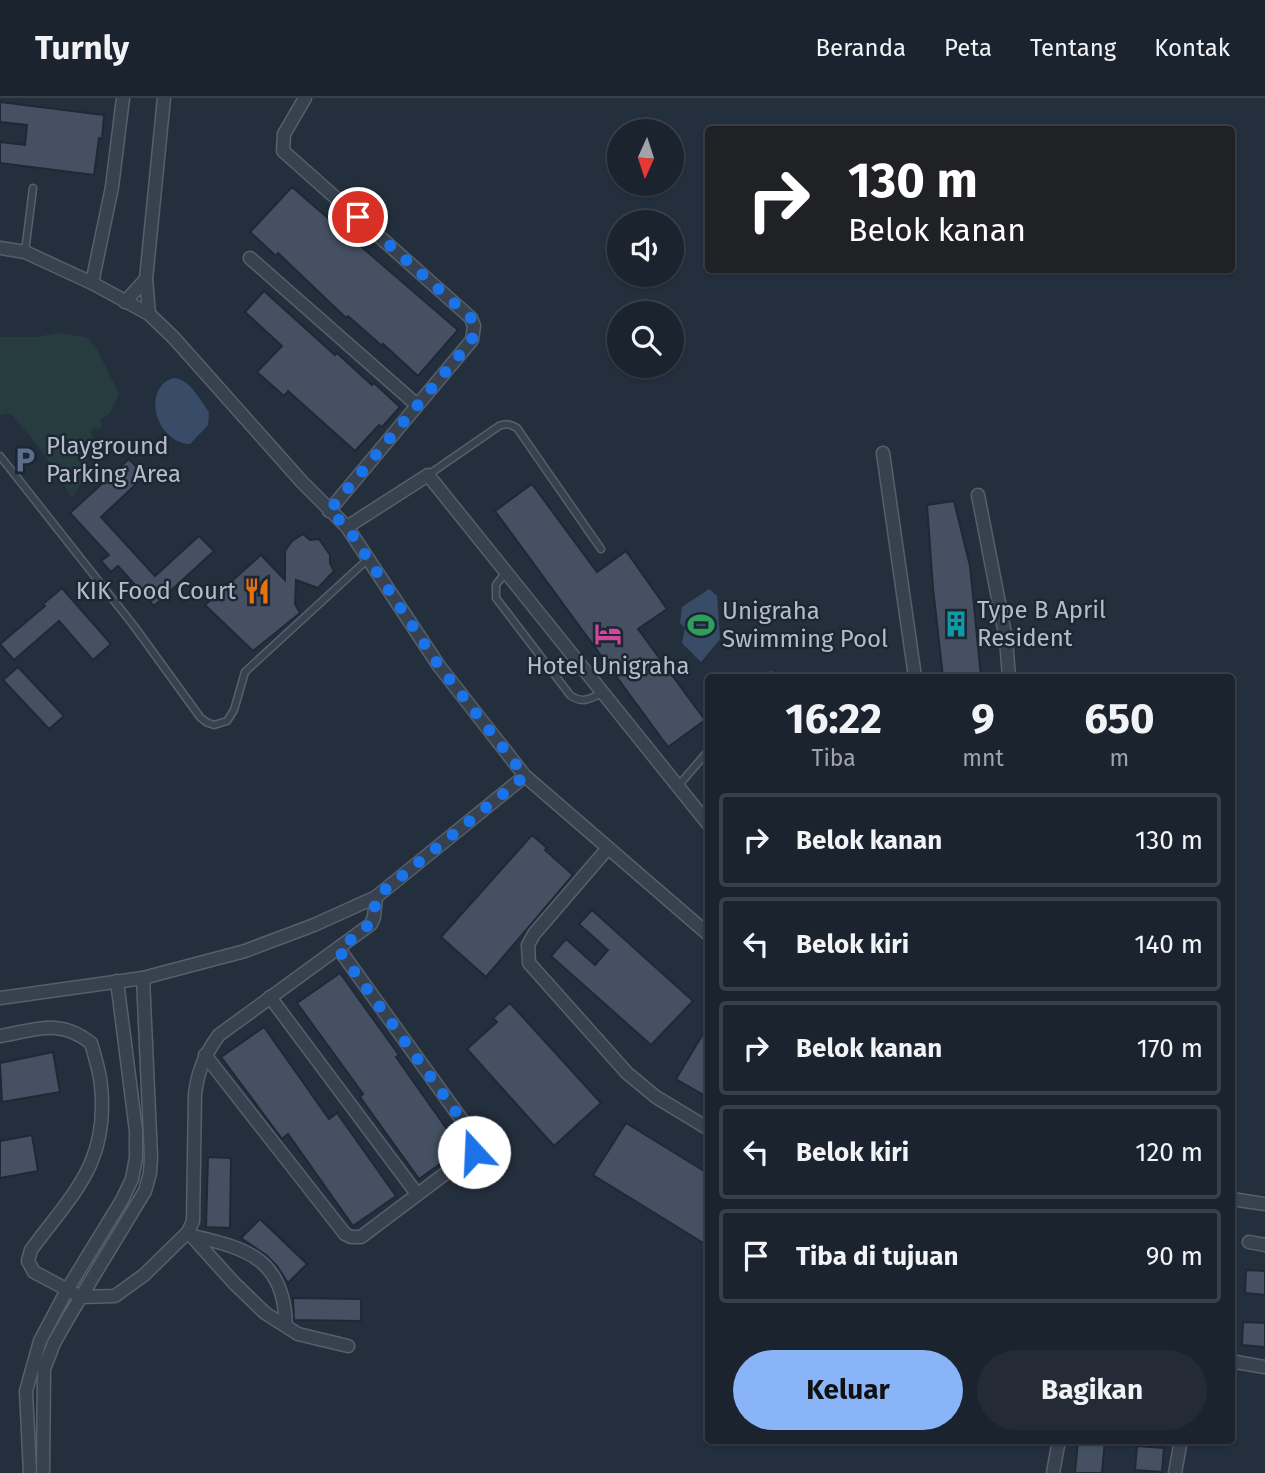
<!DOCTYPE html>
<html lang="id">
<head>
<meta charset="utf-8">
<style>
	:root { --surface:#1b232e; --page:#242b36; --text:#f1f3f6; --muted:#a0a4aa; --line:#39404a; --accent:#8ab4f8 }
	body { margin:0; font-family:"Fira Sans",sans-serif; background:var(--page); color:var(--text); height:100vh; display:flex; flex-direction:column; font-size:26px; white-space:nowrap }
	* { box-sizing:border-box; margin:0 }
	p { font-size:23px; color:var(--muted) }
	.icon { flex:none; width:38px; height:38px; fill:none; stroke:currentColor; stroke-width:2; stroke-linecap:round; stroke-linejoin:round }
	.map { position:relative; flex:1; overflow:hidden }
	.details { position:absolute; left:705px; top:576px; width:530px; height:770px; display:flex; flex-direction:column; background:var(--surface); border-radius:7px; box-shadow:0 2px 5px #0004,0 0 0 2px var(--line) }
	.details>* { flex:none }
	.top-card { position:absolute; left:705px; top:28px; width:530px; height:147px; border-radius:7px; box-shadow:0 2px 5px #0004,0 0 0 2px var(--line); background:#202124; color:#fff; overflow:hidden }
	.needle { width:46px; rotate:183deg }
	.controls { position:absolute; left:607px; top:21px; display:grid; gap:14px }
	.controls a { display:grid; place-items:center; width:77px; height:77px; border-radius:50%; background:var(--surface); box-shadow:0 2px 5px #0004,0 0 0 2px var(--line); font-size:35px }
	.pin { position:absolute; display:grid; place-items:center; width:60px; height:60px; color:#fff; margin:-30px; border:4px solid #fff; border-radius:50%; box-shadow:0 2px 7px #0007 }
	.me { position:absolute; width:77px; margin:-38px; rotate:340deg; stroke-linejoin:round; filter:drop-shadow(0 0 5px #0008) }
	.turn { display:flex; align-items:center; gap:24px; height:147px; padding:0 28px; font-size:32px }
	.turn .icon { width:91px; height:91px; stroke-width:2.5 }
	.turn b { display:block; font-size:49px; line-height:60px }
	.eta { display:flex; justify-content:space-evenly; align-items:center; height:119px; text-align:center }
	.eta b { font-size:42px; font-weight:700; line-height:49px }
	.primary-button { display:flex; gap:14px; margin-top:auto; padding:14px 28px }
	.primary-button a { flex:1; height:80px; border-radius:42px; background:var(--accent); color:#111; font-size:28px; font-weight:700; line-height:80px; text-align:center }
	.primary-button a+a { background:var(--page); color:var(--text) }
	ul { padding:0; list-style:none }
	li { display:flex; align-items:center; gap:21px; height:94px; margin:0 14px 10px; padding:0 14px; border:4px solid var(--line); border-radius:7px }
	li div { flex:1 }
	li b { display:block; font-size:26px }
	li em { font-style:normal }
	header { display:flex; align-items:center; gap:42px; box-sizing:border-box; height:98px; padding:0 35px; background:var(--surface); border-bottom:2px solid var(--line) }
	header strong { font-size:33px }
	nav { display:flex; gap:38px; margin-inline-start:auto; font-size:24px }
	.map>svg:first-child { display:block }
</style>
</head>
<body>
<header>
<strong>Turnly</strong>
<nav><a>Beranda</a><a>Peta</a><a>Tentang</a><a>Kontak</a></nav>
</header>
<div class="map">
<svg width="1265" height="1375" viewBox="0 0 1265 1375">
	<rect width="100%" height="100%" fill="#242f3e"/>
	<path fill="#263c3f" d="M57 235 86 239 97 251 119 296 110 315 99 322 102 326 100 331 93 330 90 334 93 338 94 345 89 349 85 378 72 400C54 369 35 342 10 315L0 317V239H37Z"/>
	<g fill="#394c67">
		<path d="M174 280C190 281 200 302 209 314L208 327 190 346C154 344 142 288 174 280Z"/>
		<path d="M709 491 717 498 720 541 701 564 682 545 685 530 680 525 682 509Z"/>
	</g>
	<g fill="#455162" stroke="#1f2835" stroke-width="2">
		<path d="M0 4 104 17 102 41 99 40 94 77 0 65V44L25 47 27 27 0 24Z"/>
		<path d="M292 89 458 232 418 278 383 246 382 248 348 218 346 220 278 155 276 158 250 134Z"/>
		<path d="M264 193 335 257 337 255 372 287 374 285 400 309 382 329 379 327 355 353 288 293 284 298 257 274 282 248 245 214Z"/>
		<path d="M129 361 145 378 101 419 155 478 199 438 214 453 154 508 118 468 111 474 101 463 109 457 70 415Z"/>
		<path d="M532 386 597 474 626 453 667 511 638 531 705 622 668 649 495 413Z"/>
		<path d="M954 403 970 468 981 579H943L933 490 927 407Z"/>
		<path d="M303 436 310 442 319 441 330 457V465L334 473 318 490 296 482 295 506 300 515 253 553 205 507 261 457 285 482V453L292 443Z"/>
		<path d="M62 490 111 546 93 562 59 523 14 562 0 546 45 508 43 506Z"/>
		<path d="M18 569 64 618 49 631 3 582Z"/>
		<path d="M532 737 547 750 545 752 573 777 486 879 441 839Z"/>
		<path d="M592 812 693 903 651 947 551 858 566 841 595 867 608 852 579 826Z"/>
		<path d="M340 875 399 957 396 959 461 1051 419 1081 360 999 363 996 297 905Z"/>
		<path d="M510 905 601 1005 554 1048 467 951 497 924 493 920Z"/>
		<path d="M709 926V1000L676 981Z"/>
		<path d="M264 929 329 1021 337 1015 396 1098 353 1128 288 1036 282 1041 221 959Z"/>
		<path d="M53 954 60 994 2 1004 0 965Z"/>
		<path d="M626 1025 709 1076V1140L705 1146 593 1077Z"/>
		<path d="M32 1037 38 1073 0 1080V1043Z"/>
		<path d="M208 1059 231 1060 230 1130 206 1129Z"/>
		<path d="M260 1121 307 1166 288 1185 277 1168 266 1157 241 1140Z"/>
		<path d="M1246 1172 1265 1173V1197L1245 1195Z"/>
		<path d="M293 1200 361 1201V1223L294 1222Z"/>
		<path d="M1243 1224 1265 1225V1249L1242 1247Z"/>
		<path d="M1078 1342H1105L1102 1375H1075Z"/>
		<path d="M1137 1348 1164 1350 1162 1374 1135 1372Z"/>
	</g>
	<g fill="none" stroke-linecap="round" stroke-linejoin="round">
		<g stroke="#565f6c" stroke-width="9">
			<g id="lane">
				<path d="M25 154 33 90"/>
				<path d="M0 358 134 528 200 619 206 624 214 627 227 623 234 612 245 574 368 461"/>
				<path d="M428 377 499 328C506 325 510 326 517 330L601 451"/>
				<path d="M505 475 496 487V500L570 597C582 606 590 601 602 595"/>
				<path d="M770 579 771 578"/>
				<path d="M678 688 709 652"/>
			</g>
		</g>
		<g stroke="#565f6c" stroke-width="15">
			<g id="street">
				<path d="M305 0 284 36 283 53 471 220 474 228 472 242 329 413"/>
				<path d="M0 150 25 154 92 185 149 216 174 240 302 384 347 429 439 568 525 678 709 837"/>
				<path d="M250 160 417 307"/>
				<path d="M92 185 112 89 123 0"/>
				<path d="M125 204 146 181"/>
				<path d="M149 216 146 181 164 0"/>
				<path d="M883 355 915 579"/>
				<path d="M978 397 1006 541 1009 579"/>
				<path d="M347 429 428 377 709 727"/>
				<path d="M608 750 534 836 528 847 529 865 627 975 656 999 709 1031"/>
				<path d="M270 899 417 1096"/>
				<path d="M0 900 143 880 245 853 314 827 376 799 525 678"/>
				<path d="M0 938C36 932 60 920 91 945 95 959 100 974 101 988 109 1065 73 1095 31 1152L28 1163 34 1174 81 1199 115 1198 144 1177 188 1134 193 1123 195 996C198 972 205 956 219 937L371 826 374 819 376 799"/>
				<path d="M205 957 345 1136 351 1139H361L474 1054 472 1036 339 851"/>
				<path d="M1232 1101 1265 1106"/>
				<path d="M188 1134 234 1185 265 1215 298 1236 348 1248"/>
				<path d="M193 1138C250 1151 284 1162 286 1228"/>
				<path d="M1249 1144 1265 1147"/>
				<path d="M1236 1264 1265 1269"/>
				<path d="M30 1375 26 1293 40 1243 67 1192 122 1102 132 1081 136 1060V1033L117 883"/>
				<path d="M43 1375 44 1271 54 1245 70 1217 145 1093 150 1075 151 1059 143 880"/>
				<path d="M1053 1375 1059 1342"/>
				<path d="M1175 1375 1181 1342"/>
			</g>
		</g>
		<use href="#lane" stroke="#38414e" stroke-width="6"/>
		<use href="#street" stroke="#38414e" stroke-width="12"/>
	</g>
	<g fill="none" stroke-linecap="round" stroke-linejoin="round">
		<path stroke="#1a73e8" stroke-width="12" stroke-dasharray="0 21.6" d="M358 119 471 220 474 228 472 242 329 413 347 429 439 568 525 678 376 799C373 832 363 832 338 851L472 1036 474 1054"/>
	</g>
	<defs>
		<g id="parking-bare" transform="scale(2.1)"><path d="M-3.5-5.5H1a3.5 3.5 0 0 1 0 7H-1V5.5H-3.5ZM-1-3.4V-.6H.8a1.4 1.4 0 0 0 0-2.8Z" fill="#5c6f8a" stroke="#1d2633" stroke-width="2.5" paint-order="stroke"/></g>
		<g id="restaurant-bare" transform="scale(2.1)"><path d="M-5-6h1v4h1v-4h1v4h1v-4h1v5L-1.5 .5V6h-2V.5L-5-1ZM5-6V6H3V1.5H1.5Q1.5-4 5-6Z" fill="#e8710a" stroke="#1d2633" stroke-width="2.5" paint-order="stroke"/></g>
		<g id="building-bare" transform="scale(2.1)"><path d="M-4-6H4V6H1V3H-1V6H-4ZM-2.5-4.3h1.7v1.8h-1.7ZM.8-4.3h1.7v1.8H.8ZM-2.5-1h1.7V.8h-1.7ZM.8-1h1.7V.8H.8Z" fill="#0f9aa8" stroke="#1d2633" stroke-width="2.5" paint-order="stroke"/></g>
		<g id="stadium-bare" transform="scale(2.1)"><path d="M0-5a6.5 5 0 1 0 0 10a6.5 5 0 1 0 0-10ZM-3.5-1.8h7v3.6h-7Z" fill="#2e9e5b" stroke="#1d2633" stroke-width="2.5" paint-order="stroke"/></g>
		<g id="hotel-bare" transform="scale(2.1)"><path d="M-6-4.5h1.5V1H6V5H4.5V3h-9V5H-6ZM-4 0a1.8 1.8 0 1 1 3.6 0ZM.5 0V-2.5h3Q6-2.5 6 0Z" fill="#d1479c" stroke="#1d2633" stroke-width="2.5" paint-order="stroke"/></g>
	</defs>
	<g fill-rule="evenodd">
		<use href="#parking-bare" x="25" y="362"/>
		<use href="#restaurant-bare" x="257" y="493"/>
		<use href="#building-bare" x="956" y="526"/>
		<use href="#stadium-bare" x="701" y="527"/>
		<use href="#hotel-bare" x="608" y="536"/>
	</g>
	<g text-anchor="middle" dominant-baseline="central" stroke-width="5" stroke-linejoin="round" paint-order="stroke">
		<g font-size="24" fill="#b4bcc9" stroke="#1d2633" text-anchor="start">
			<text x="46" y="348">Playground<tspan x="46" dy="28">Parking Area</tspan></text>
			<text x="236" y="493" text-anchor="end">KIK Food Court</text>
			<text x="977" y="512">Type B April<tspan x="977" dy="28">Resident</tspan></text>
			<text x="722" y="513">Unigraha<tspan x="722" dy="28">Swimming Pool</tspan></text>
			<text x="608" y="568" text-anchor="middle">Hotel Unigraha</text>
		</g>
	</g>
</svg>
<div class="controls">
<a><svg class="needle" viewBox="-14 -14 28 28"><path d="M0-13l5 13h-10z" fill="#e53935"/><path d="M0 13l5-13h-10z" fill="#a0a4aa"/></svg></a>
<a><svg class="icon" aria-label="sound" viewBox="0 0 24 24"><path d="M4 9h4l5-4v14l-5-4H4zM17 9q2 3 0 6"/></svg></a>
<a><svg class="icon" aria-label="search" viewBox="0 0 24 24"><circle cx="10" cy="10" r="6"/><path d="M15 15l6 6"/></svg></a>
</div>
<div class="pin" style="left:358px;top:119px;background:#d93025"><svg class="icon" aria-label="arrive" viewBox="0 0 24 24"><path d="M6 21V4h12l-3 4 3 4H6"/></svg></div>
<svg class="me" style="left:474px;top:1054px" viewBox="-20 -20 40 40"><circle r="19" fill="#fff"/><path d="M0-13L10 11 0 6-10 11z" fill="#1a73e8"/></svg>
<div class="top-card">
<div class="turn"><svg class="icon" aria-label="right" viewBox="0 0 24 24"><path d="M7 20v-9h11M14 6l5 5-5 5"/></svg><div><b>130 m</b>Belok kanan</div></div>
</div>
<section class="details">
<div class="eta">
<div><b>16:22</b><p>Tiba</p></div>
<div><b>9</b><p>mnt</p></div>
<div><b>650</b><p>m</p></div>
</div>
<ul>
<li><svg class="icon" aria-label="right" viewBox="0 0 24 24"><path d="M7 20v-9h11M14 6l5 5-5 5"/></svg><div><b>Belok kanan</b></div><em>130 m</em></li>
<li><svg class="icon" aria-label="left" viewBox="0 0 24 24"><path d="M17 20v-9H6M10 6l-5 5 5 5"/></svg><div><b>Belok kiri</b></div><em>140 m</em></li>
<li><svg class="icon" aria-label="right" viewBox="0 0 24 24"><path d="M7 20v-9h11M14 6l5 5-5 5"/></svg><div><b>Belok kanan</b></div><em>170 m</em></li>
<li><svg class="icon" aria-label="left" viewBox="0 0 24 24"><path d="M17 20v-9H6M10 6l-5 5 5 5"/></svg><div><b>Belok kiri</b></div><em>120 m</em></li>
<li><svg class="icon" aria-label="arrive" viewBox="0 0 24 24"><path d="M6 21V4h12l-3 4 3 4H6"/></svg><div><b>Tiba di tujuan</b></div><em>90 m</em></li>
</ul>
<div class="primary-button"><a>Keluar</a><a>Bagikan</a></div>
</section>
</div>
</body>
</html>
